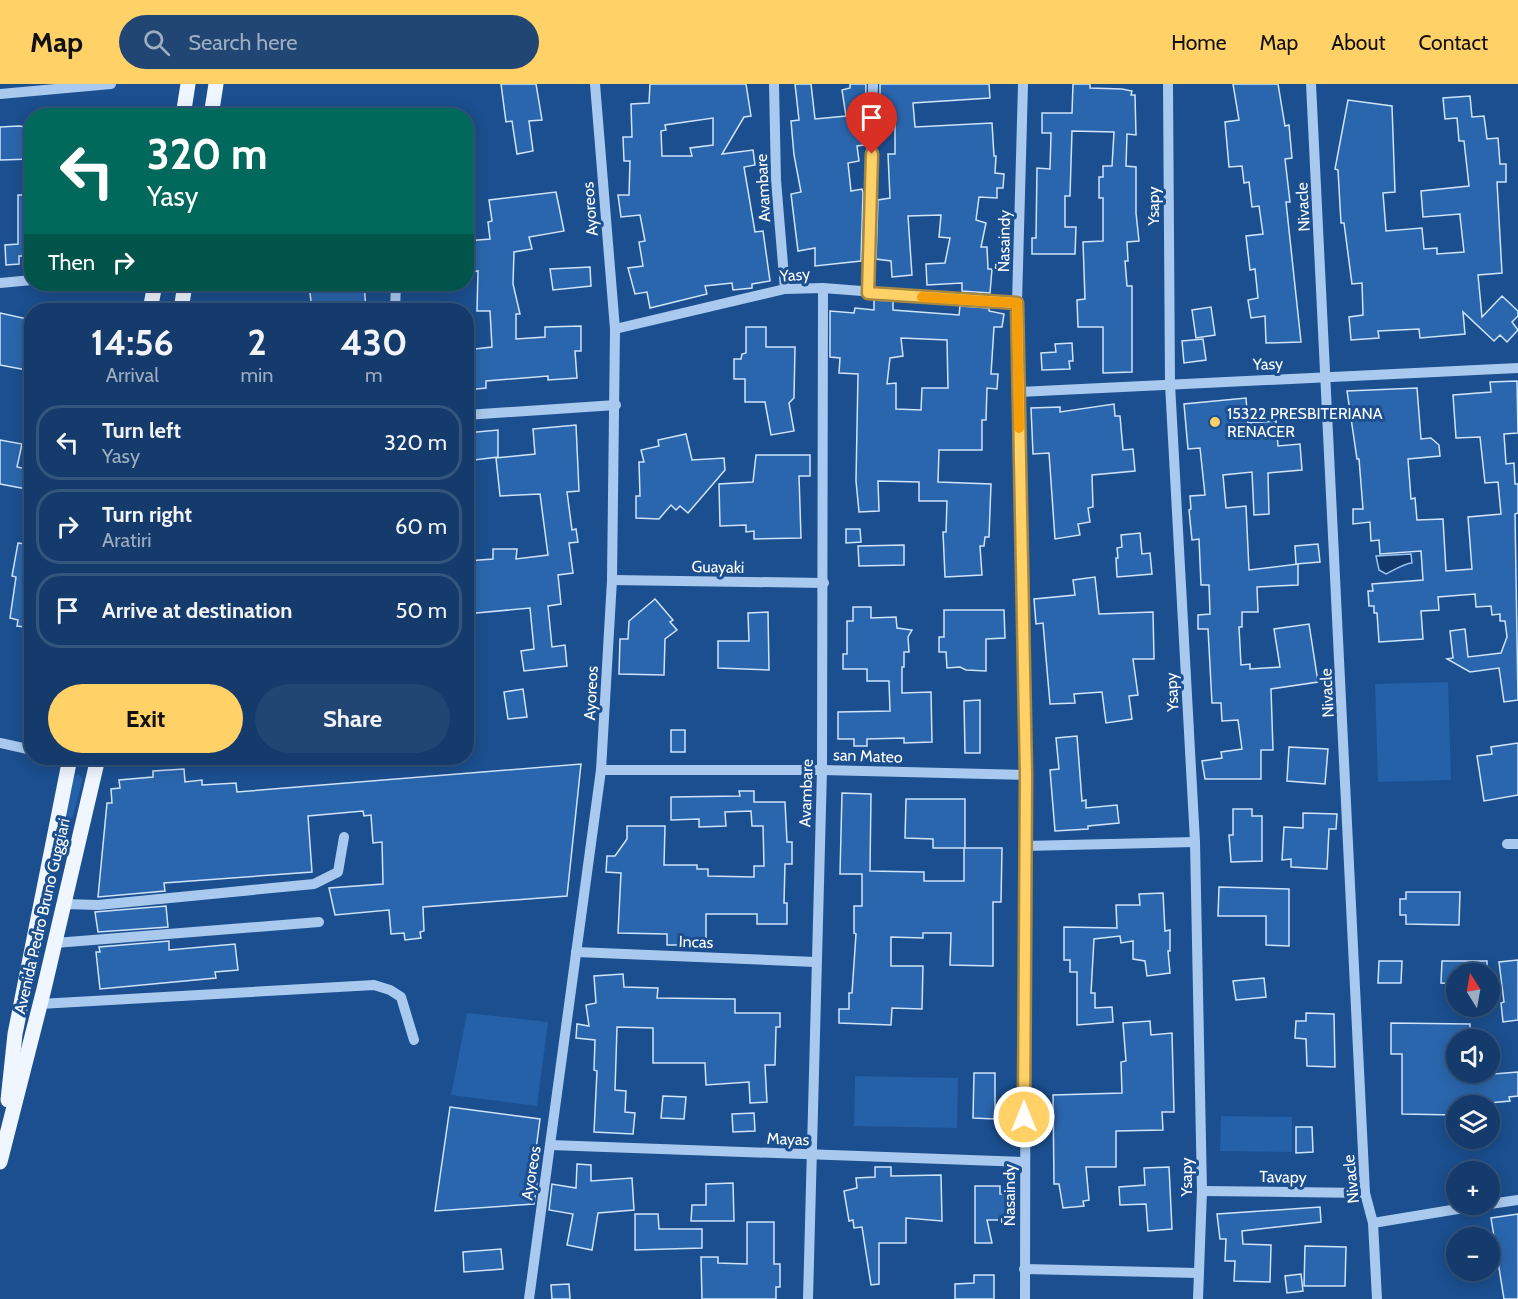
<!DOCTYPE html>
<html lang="en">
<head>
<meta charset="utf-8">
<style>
	:root { --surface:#143b6b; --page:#214673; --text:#f1f3f6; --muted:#9dadc1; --line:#33557e; --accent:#ffd166 }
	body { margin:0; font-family:Cabin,sans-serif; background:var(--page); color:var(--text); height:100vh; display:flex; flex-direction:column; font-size:22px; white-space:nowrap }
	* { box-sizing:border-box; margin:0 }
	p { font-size:20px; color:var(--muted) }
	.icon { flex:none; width:33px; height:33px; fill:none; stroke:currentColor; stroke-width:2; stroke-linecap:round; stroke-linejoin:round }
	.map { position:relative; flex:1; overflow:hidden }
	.details { position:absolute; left:24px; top:219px; width:450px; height:462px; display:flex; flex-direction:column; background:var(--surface); border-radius:24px; box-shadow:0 3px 15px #0003,0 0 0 2px var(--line) }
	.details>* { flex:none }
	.guide { position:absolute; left:24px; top:24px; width:450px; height:183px; border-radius:24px; box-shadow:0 3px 15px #0003,0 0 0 2px var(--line); background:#00695c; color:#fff; overflow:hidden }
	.needle { width:39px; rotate:349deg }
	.buttons { position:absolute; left:1446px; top:879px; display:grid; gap:12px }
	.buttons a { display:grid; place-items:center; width:54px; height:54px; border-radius:50%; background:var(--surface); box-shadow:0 3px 15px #0003,0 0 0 2px var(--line); font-size:30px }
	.pin { position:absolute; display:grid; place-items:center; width:51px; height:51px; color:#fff; margin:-62px -26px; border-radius:50% 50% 50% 0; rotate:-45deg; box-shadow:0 0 6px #0007 }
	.pin .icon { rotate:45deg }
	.me { position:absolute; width:66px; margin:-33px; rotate:0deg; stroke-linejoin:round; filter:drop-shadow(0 0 4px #0008) }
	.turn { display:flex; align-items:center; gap:21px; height:126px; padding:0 24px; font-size:27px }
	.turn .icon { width:78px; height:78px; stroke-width:2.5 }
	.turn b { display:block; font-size:42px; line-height:51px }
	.then { display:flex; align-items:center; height:57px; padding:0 24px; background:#0003; gap:12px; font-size:22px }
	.eta { display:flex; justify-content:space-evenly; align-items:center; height:102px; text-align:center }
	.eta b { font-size:36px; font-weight:700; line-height:42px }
	.cta { display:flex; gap:12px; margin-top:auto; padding:12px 24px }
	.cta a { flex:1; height:69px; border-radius:36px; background:var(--accent); color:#111; font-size:24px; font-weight:700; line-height:69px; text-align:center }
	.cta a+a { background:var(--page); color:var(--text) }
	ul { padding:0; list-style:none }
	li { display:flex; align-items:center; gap:18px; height:75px; margin:0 12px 9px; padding:0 12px; border:3px solid var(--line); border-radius:24px }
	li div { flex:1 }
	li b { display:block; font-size:22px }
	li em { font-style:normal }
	header { display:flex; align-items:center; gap:36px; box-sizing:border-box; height:84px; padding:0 30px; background:var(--accent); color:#111 }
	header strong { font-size:28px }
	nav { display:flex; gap:33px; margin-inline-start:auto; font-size:21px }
	.search { width:420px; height:54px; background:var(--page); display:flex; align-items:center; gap:15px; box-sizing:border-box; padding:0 21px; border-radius:33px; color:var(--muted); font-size:22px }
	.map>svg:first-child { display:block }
</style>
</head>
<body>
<header>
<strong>Map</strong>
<div class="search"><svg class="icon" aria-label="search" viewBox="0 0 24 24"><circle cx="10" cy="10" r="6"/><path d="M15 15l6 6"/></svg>Search here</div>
<nav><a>Home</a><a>Map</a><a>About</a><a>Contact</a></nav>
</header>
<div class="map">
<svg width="1518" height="1215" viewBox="0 0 1518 1215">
	<rect width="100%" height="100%" fill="#1b4f8f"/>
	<g fill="#2461a8">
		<path d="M1448 598 1451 696 1378 698 1375 600Z"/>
		<path d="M78 690 83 695 57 790 55 789 74 693Z"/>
		<path d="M467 929 548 938 537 1022 451 1011Z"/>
		<path d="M855 992 958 994 957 1044 854 1042Z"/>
		<path d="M1221 1032 1292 1033V1068L1220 1067Z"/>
	</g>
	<path fill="#123a6d" stroke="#9cc4f0" stroke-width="1.5" d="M1411 470 1412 479C1405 479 1392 487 1386 490L1379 486 1376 472Z"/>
	<g fill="#2a66ad" stroke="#cfe3fa" stroke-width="1.5" fill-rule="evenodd">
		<path d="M501 0H536L542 36 529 37 533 67 517 70 512 37 506 38Z"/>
		<path d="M650 0H746L751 32 744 33 722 70 753 66 755 81 744 83 755 148 763 147 770 197 752 200V204L733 206 732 199 705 202 707 210 650 224 647 208 635 210 628 184 643 182 639 158 645 157 640 131 621 133 618 111H629L630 77H624L623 53H632L631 20 649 19ZM713 34V61L690 64 692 72H662L661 47 666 46 665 41Z"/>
		<path d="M795 0H811L815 35 846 32 842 6 850 4V0H866L864 61 857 62 859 77 848 79 851 107 862 105 863 109 861 177 815 182V164L798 167 791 110 801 108 794 71 791 37 799 36Z"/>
		<path d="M880 0H989L990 14 913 19 915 43 992 39 994 72H996L995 89 1004 90 1003 104H997V114L979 113 976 136 986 139 981 163H987L988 185H992L990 209 962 207V199L927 201 926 180 945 179 950 154 939 153 941 131 908 132 912 191 892 193 891 177 876 175 878 116 890 114 888 70H895V36H880Z"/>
		<path d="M1073 0H1090V4L1122 5 1132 7 1131 11H1135L1136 51 1127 50 1126 82 1136 83V129L1139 157 1127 158 1128 177H1125L1127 202H1132V288L1103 289V243H1078L1077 216 1085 215 1083 158 1103 157V114H1099V93H1103V82H1112L1114 48 1072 47 1070 112H1065V143H1076L1075 170H1032V154H1036L1037 84 1050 85 1051 49H1042V29H1072Z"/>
		<path d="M1233 0H1278L1285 42 1289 41 1292 74 1285 75 1290 118H1286L1301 258 1266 259 1265 232 1251 234 1248 216 1258 214 1255 185 1250 186 1246 152 1263 150 1259 122 1252 123 1249 98 1244 99 1242 82 1229 83 1225 38 1239 36Z"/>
		<path d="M1470 12 1472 33 1484 32 1487 55 1498 54 1500 80H1506V98H1497L1502 189 1478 191 1482 233 1502 212 1518 227V232L1512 238 1518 246 1507 258 1500 251 1494 257 1463 228 1465 250 1420 254 1419 245 1378 247 1379 254 1351 256 1349 233 1363 231 1362 199 1352 200 1344 139H1341L1338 86 1335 85 1348 16 1392 22 1395 108 1383 109 1386 147 1422 144 1424 165 1437 164V170L1464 168 1460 132V130L1423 133 1421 107 1469 102 1464 57H1459L1457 34 1445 35 1443 14Z"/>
		<path d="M19 42 32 44V75L0 76V43Z"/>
		<path d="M556 108 564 147 529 153 532 165 514 168 513 200 520 230H516V255L545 253V243L581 242V267H575L577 294 548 296V292L486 297V304L466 306V266L492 263 490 227H477L478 187 466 189V157L490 155 488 138 492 137 489 116Z"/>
		<path d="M18 111H31L32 172H19V180L6 181 5 161 18 160Z"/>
		<path d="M590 183 591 202 553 206 550 185Z"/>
		<path d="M309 200H364L366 225 312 226Z"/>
		<path d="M874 216 893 217V226L959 231 960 222 989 224V227L1004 230 1002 243H994L991 290H998L997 305 987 304 986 336H982V366H939L938 398 991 400 989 453H985L984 462H980L982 491 945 493 943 448H946L947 417H919V398L878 397 879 427 859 428 856 397 858 290 839 289 840 274 830 273V227L854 229 855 224 874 226ZM901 254 947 256 948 304H922L921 326 896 325V299L887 300 890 274 903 272Z"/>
		<path d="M1211 223 1215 251 1196 254 1192 226Z"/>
		<path d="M0 229 32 236V287L0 281Z"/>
		<path d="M746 243H766V263H795L794 314 789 319 794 347 771 351 765 318H745V295H734V275H741L742 270 746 269Z"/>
		<path d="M1203 255 1206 276 1184 279 1182 257Z"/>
		<path d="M1072 259 1073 277H1069L1070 285 1042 286 1041 269 1056 268 1055 260Z"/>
		<path d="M1517 297 1518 349 1504 350 1506 380 1514 379 1515 400H1518V429L1515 430 1518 616 1504 618 1499 584 1470 588 1447 575 1453 574 1450 547 1465 545 1468 573 1501 569 1507 553 1505 537H1500V530L1492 531 1491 522 1476 523 1475 510 1438 513 1439 526 1421 527 1423 555 1379 558 1377 529H1374V522H1369L1368 507H1373L1372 500 1423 496 1421 467 1380 470 1379 456 1371 457 1370 438 1353 440V425H1363L1359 375H1357L1347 307 1417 304 1421 355 1431 354 1439 361 1440 372 1408 375 1411 415 1415 414 1417 436 1443 435 1446 487 1472 485 1468 433 1501 430 1498 398 1485 399 1480 353 1456 354 1453 311 1491 308 1490 298Z"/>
		<path d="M1246 314 1248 339 1276 337 1278 362 1300 360 1302 386 1268 389 1269 430 1254 431 1252 388 1223 391 1226 424 1246 422 1249 486 1298 480V501L1257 503 1258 528H1242V543H1239L1241 581 1250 580V585L1280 583 1274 545 1309 540 1318 598 1271 605 1273 666H1261V695H1205L1202 677 1222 674 1221 668 1242 665 1238 636 1222 637 1221 619H1212L1208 545H1198V531L1210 530 1209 501H1201L1199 455 1192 456 1189 426 1191 425 1190 412 1205 411 1200 364 1188 365 1184 320Z"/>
		<path d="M1114 320 1115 332H1120L1123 366 1133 365 1135 387 1092 391 1093 423 1088 424 1090 438 1078 440 1080 451 1055 455 1049 369 1033 370 1031 324 1060 323V328Z"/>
		<path d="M576 341 579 407 567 408 572 446 576 445 578 458 569 459 573 489 558 491 561 520 548 522 552 563 565 561 567 582 524 587 521 567 534 565 530 524 466 530V477L493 475V465H517L516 475 548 471 540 410 500 412 496 374 535 370 533 345Z"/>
		<path d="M498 346V373L466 377V349Z"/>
		<path d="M686 350 692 376 724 374 725 386 688 429 680 422 676 426 671 421 659 435 636 434V412H640L639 378H644L641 366 659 362 658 356Z"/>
		<path d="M0 356 22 360 17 383 32 386V406L0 400Z"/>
		<path d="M756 371H810V392H799L801 454 754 455V447L746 448V441L720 442 719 400 753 398Z"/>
		<path d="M846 445H860L861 458 846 459Z"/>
		<path d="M1140 449 1142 470 1150 469 1152 490 1117 493 1116 474H1118L1117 464 1122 463 1121 451Z"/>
		<path d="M18 459 32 461V544L17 542 18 536 10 534 16 493 12 492Z"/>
		<path d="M1318 460 1320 478 1296 480 1295 462Z"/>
		<path d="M904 461V481L859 482 858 462Z"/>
		<path d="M1095 493 1099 530 1153 528 1154 575H1133L1138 611 1129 612 1132 635 1106 639 1102 608 1074 610 1075 619 1050 620 1043 539 1036 540 1034 515 1075 511 1073 496Z"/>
		<path d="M655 515 673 536 670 538 677 546 665 555 664 591 619 590 620 555H628L629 537Z"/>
		<path d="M853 523H871V534L896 533 897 544 912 546 908 553 909 568H904V583H902V609L931 608 932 658 904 659V654L867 655V662H854V655H838V628L890 627 889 597H867V585H843V570H847V537H853Z"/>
		<path d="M944 526H1004L1005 554 986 555V587L966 586 960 583 947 584 946 568H939V553H944Z"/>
		<path d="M768 528 769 586 718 584V557H749L748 529Z"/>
		<path d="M523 605 527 633 508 635 504 608Z"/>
		<path d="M980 616V669H965L964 617Z"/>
		<rect x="671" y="646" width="14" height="22"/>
		<path d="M1077 652 1082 717 1086 716V724L1117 721 1119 739 1088 742V745L1055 747 1050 686 1059 685 1056 654Z"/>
		<path d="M1518 659V711L1484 717 1477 672 1492 670 1491 663Z"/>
		<path d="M1289 663 1328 665 1325 700 1287 697Z"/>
		<path d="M581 680 567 812 423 823 424 847 420 848 421 854 405 856 404 849 391 850 389 826 335 831 329 804 383 800 382 758 373 759 371 731 364 732 363 727 308 732 312 788 164 799 165 807 98 813 107 719H112L111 705 120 704 119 696 153 693V687L184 685 185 698 202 696V701L236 699 237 708Z"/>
		<path d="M739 707H754V718H785L787 758H792V780H785L784 819H787V840H757V830H706V861H667V850L618 849 621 789 606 788 607 772H615L627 755V742H665L664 781H697V785H708V792L754 793V782H764L763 742H752L751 727 725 728 726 742 699 743V735L671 736V713L740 712Z"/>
		<path d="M842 709 871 710 870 787 924 788V797H964V764H933V755L905 754 906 715H965V764H1002L1001 818H993V882L950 881 951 849H923V854L891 853V882H923L922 925 892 924 891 941 839 939V925H849V909H852L856 850 854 849V822H862V790H840Z"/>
		<path d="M1233 725H1252V732H1262V777L1231 778 1229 751H1233Z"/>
		<path d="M1303 729 1337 730 1336 745H1329L1327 785 1291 783V775L1282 776 1284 743 1303 744Z"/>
		<path d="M1219 803 1289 805V862L1266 861V832H1218Z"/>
		<path d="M1406 808H1460L1459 841 1406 840V831H1400V815H1406Z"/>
		<path d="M1163 809 1165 847 1170 846V867H1168L1170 889 1147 892 1145 877 1133 875V857L1121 859 1120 852 1094 855 1091 909H1095V924L1112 923 1113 938 1077 941V888H1070V876H1064V843L1117 844 1116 821H1140L1139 810Z"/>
		<path d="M166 822 168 843 98 848 95 828Z"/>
		<path d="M169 857V866L235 860 238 886 215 888 216 894 100 905 96 868H100L99 863Z"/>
		<path d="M1518 876V936L1503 938 1501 919 1504 918 1499 878Z"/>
		<path d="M1379 877H1402L1401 899H1378Z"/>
		<path d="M1442 877H1487V890H1456V900L1441 899Z"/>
		<path d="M623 890 624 903 658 904 657 914 735 915V929H780V943H776L775 981H765L767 1018 750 1019 749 998 706 1001 705 979H653V944L617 943 615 1006 626 1007 625 1028 635 1029 633 1050 594 1048 597 987 594 986 595 956 576 954 577 940 589 942 586 921 596 919 594 892Z"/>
		<path d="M1264 894 1266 913 1236 916 1233 897Z"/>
		<path d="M1306 929 1334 930 1335 983 1307 982 1306 955 1295 954 1296 937H1306Z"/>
		<path d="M1150 937 1151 951 1172 949 1174 1028H1162L1163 1046 1116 1047V1083H1086L1089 1116 1083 1117 1084 1122 1063 1124 1059 1100H1054L1053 1011 1122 1009 1121 978 1126 977 1123 939Z"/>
		<path d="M1391 939 1470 940V956H1456V988H1469V992L1518 988V1012L1509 1013 1510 1017 1456 1022V1031L1402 1030V970H1391Z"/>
		<path d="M974 989H995V1035L973 1034Z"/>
		<path d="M663 1012 686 1013 684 1035 661 1034Z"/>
		<path d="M450 1023 540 1035 532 1096 537 1098 534 1120 435 1127Z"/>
		<path d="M754 1029 755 1047 733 1048 732 1030Z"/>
		<path d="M1296 1043H1312L1313 1068 1296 1069Z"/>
		<path d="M577 1080 591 1081V1097L632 1094 634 1126 598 1129 592 1166 567 1161 573 1130 549 1126 552 1100 576 1104Z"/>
		<path d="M875 1083H891V1092L941 1091 942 1137 906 1134V1159H879V1200L871 1201 862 1143 854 1144 853 1136 849 1137 844 1107 857 1104 856 1094 875 1093Z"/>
		<path d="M1169 1083 1172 1145 1148 1147 1146 1120 1120 1121 1119 1103 1145 1101 1144 1084Z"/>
		<path d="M733 1099 734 1137H691L692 1121H706V1100Z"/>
		<path d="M975 1102H1000V1110H1013V1136H987L992 1159H975Z"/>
		<path d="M1320 1123 1321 1138 1242 1147 1243 1160 1271 1161 1270 1198 1234 1197 1235 1177H1225L1226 1155H1220L1217 1130Z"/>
		<path d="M635 1130H658L659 1145H702V1164L635 1166Z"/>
		<path d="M1518 1130V1215H1504L1491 1134Z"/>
		<path d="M747 1138H774V1180H780V1203H776V1215H702L701 1173H718V1179L747 1180Z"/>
		<path d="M1305 1162 1346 1163 1345 1202H1304Z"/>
		<path d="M501 1165 503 1185 464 1188 463 1168Z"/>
		<path d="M1301 1190 1303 1207 1287 1209 1285 1192Z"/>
		<path d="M974 1191H994V1215H955V1200L974 1199Z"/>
		<path d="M569 1200 570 1215H552L551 1201Z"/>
	</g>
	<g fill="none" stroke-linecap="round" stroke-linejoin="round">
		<g stroke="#a9c9ee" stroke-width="10">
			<path d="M774 0 776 96 785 205"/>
			<path d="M1023 0 1017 219 1026 691 1025 1215"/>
			<path d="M1168 0 1170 300 1195 758 1202 1107 1198 1215"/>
			<path d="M1311 0 1365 1109 1373 1139 1377 1215"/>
			<path d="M0 10 111 0"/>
			<path d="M0 199 32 196"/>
			<path d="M868 209 873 0"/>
			<path d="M395 226 396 200"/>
			<path d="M615 245 785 205 823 204 1017 219"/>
			<path d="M1019 308 1518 284"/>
			<path d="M466 331 616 321"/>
			<path d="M612 496 824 499"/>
			<path d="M0 659 32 666"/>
			<path d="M67 674 97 677"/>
			<path d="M601 686H822L1026 691"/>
			<path d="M1507 760H1518"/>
			<path d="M1024 762 1195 758"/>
			<path d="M64 820 98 821 314 800 338 788 344 753"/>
			<path d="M55 859 319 838"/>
			<path d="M576 868 815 878"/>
			<path d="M40 920 374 901 390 906 401 913 414 956"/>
			<path d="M550 1061 1024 1078"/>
			<path d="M1202 1107 1365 1109"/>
			<path d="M1490 1120 1518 1116"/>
			<path d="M1373 1139 1488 1120"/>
			<path d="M1024 1185 1198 1189"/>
			<path d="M529 1215 601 686 612 496 615 245 595 0"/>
			<path d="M808 1215 822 686 823 204"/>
		</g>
		<g stroke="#f0f6ff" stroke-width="15">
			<path d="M183 32 188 0"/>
			<path d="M211 32 216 0"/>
			<path d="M150 226 155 200"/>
			<path d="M181 226 185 200"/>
			<path d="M8 1016 15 950 70 674"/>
			<path d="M0 1078 44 905 98 674"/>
		</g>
	</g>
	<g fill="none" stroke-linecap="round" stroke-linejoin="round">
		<g stroke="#a68842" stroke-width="15">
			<path id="route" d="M872 70 868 209 1017 219 1026 691 1024 1033"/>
		</g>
		<use href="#route" stroke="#ffd166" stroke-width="10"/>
		<path stroke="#f59e0b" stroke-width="10" d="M922 213 1017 219 1019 344"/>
	</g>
	<circle fill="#ffd166" stroke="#1b4f8f" stroke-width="2" cx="1215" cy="338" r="6"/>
	<g text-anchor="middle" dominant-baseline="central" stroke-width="6" stroke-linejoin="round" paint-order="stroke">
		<g font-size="16" fill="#fff" stroke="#1b4f8f">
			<text transform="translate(763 104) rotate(-93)">Avambare</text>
			<text transform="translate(1153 122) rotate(-90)">Ysapy</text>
			<text transform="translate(1303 123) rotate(-93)">Nivacle</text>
			<text transform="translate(590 125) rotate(-95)">Ayoreos</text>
			<text transform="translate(1004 157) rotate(-89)">Ñasaindy</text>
			<text transform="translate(795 191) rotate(-5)">Yasy</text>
			<text transform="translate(1268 280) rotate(-2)">Yasy</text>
			<text transform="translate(718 483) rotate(1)">Guayaki</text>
			<text transform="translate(1172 608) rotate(-93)">Ysapy</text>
			<text transform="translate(591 609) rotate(-87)">Ayoreos</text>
			<text transform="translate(1327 609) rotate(-93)">Nivacle</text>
			<text transform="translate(868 672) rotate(2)">san Mateo</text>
			<text transform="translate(806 709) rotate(-88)">Avambare</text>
			<text transform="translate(42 832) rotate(-77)">Avenida Pedro Bruno Guggiari</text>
			<text transform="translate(696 858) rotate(2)">Incas</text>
			<text transform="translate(788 1055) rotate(2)">Mayas</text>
			<text transform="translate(531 1089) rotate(-81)">Ayoreos</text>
			<text transform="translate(1186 1093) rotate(-90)">Ysapy</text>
			<text transform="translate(1283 1093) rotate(1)">Tavapy</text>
			<text transform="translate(1351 1095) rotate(-96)">Nivacle</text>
			<text transform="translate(1009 1111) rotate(-90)">Ñasaindy</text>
		</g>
		<g font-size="16" fill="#fff" stroke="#1b4f8f" text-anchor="start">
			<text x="1227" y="329">15322 PRESBITERIANA<tspan x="1227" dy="18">RENACER</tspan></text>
		</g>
	</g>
</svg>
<div class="buttons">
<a><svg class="needle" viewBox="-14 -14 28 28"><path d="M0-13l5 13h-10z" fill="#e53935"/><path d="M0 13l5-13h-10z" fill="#9dadc1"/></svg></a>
<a><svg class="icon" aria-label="sound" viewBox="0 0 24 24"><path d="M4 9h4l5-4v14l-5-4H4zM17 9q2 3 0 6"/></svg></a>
<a><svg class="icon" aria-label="layers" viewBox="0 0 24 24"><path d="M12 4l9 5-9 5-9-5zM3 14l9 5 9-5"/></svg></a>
<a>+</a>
<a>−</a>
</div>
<div class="pin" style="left:872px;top:70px;background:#d93025"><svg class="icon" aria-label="arrive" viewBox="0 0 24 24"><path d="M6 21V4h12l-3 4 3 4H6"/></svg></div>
<svg class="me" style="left:1024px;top:1033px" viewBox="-20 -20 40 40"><circle r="17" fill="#ffd166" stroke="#fff" stroke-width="3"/><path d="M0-11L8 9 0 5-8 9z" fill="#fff"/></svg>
<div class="guide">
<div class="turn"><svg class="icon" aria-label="left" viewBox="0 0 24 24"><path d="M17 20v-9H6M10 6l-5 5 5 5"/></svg><div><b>320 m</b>Yasy</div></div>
<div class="then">Then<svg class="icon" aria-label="right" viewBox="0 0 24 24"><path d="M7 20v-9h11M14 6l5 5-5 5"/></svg></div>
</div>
<section class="details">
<div class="eta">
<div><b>14:56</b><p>Arrival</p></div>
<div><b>2</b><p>min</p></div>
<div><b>430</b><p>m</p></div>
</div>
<ul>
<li><svg class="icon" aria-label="left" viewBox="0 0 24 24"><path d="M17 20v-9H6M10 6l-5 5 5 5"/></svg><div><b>Turn left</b><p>Yasy</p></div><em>320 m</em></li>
<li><svg class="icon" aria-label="right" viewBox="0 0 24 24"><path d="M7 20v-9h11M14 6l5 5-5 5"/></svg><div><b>Turn right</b><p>Aratiri</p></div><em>60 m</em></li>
<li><svg class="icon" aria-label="arrive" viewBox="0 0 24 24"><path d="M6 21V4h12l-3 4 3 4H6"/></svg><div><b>Arrive at destination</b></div><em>50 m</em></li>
</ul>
<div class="cta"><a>Exit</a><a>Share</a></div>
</section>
</div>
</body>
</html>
